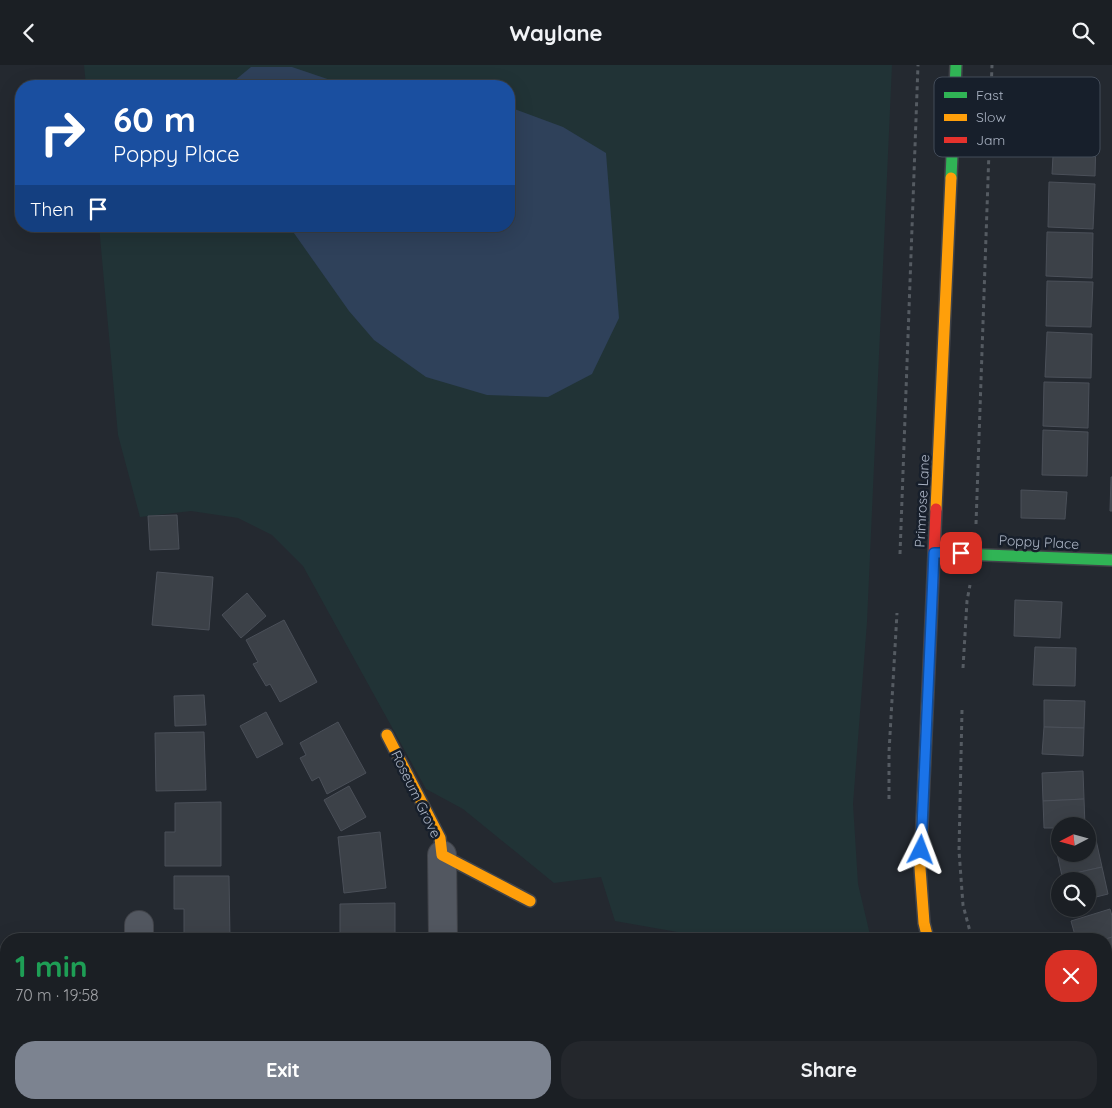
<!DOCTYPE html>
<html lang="en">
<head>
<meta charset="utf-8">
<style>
	:root { --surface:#1b1f24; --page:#24272c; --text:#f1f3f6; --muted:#a0a2a6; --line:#393d41; --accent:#7c8390 }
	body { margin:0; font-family:Quicksand,sans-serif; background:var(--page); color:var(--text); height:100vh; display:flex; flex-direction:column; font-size:19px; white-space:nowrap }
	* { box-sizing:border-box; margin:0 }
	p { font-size:16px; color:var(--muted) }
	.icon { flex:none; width:28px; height:28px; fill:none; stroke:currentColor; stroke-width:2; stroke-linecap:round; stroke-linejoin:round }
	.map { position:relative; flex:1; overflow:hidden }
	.sheet { position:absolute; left:0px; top:868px; width:1112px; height:176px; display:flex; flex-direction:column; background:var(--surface); border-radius:20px 20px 0 0; box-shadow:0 5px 20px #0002,0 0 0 1px var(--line) }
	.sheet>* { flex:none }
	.hud { position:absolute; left:15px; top:15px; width:500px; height:152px; border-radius:20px; box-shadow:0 5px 20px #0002,0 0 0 1px var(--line); background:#1a4fa0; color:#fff; overflow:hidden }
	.needle { width:32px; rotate:264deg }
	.tools { position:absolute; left:1051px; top:752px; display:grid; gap:10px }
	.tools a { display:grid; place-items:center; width:45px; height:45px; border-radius:50%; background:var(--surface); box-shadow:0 5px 20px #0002,0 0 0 1px var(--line); font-size:25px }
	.pin { position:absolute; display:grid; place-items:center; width:42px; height:42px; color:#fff; margin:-21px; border-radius:10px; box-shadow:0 2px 8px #0006 }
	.me { position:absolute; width:55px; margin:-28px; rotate:3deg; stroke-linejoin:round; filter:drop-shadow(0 0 4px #0008) }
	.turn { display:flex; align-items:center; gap:18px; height:105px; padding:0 15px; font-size:22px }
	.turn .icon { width:65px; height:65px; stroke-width:2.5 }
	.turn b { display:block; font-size:35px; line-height:42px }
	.then { display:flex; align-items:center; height:48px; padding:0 15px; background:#0003; gap:10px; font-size:19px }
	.round { display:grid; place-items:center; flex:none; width:52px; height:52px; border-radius:20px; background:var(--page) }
	.overview { display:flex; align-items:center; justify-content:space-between; height:85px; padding:0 15px }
	h1 { font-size:30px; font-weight:800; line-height:38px; color:#1e9e55 }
	.action { display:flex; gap:10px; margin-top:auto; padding:10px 15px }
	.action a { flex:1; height:58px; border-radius:20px; background:var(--accent); color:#fff; font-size:20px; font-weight:800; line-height:58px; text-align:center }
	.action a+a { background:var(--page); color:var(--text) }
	header { display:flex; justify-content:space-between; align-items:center; height:65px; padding:0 15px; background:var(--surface); font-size:22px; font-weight:800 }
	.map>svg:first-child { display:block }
</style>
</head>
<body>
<header><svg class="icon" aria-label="back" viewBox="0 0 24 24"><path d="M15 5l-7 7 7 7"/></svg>Waylane<svg class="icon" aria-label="search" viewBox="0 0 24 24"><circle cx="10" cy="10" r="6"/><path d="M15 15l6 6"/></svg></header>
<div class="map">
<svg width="1112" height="1043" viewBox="0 0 1112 1043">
	<rect width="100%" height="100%" fill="#242930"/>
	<path fill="#213336" d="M84 0H892L867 557 853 739 858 819 871 874H717L615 856 601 812 554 818 463 744 426 724 303 501 272 470 238 453 191 446 140 452 118 370 99 161H509V21H86Z"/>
	<g fill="#2f415a">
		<path d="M251 2H292L348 21H228Z"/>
		<path d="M509 42 563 62 606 88 619 253 592 309 548 332 487 330 426 312 374 275 349 246 289 161H509Z"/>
	</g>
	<g fill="#3c4148" stroke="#4b5059">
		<path d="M1054 72 1096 73 1095 111 1052 109Z"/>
		<path d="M1049 117 1095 119 1093 164 1048 162Z"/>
		<path d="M1047 167 1093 168 1092 213 1046 211Z"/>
		<path d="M1047 216 1093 217 1091 262 1046 261Z"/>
		<path d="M1047 267 1092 269 1091 313 1045 312Z"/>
		<path d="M1044 317 1089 318 1088 363 1043 361Z"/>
		<path d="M1043 365 1088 367 1087 411 1042 410Z"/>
		<path d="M1111 412H1112V446H1110Z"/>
		<path d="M1021 425 1067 427 1065 454 1021 453Z"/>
		<path d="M177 450 179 484 150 485 148 451Z"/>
		<path d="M157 507 213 512 209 565 152 560Z"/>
		<path d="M247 528 266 551 241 573 222 550Z"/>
		<path d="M1015 535 1062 537 1060 573 1014 571Z"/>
		<path d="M284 555 317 617 280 637 270 619 266 621 253 599 258 597 246 575Z"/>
		<path d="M1035 582 1076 583 1075 621 1033 620Z"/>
		<path d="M204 630 206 660 175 661 174 631Z"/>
		<path d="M1044 635 1085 636 1084 663 1044 662Z"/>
		<path d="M266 647 283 679 257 693 240 661Z"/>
		<path d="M338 657 366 708 327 729 319 712 312 716 300 693 306 690 300 678Z"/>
		<path d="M1044 662 1084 663 1083 691 1042 689Z"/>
		<path d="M204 667 206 725 156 726 155 668Z"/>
		<path d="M1083 706 1084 734 1043 736 1042 708Z"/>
		<path d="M349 721 366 752 341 766 324 735Z"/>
		<path d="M1084 734 1085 761H1060V763H1044L1043 736Z"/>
		<path d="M221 737V801H165V767H175V738Z"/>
		<path d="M380 767 386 823 344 828 338 772Z"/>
		<path d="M1096 775 1102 802 1062 811 1056 784 1060 783V789H1088V777Z"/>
		<path d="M1102 802 1108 829 1088 834V816H1063L1062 811Z"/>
		<path d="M174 811H229L230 874H184V844H174Z"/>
		<path d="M395 838V873L340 874V839Z"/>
		<path d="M1110 844 1112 851V872L1106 874H1076L1071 856Z"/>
		<path d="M1112 872V901L1106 903V874Z"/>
		<path d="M1112 918V962L1106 952V922Z"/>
		<path d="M185 1038H233L185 1039Z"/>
		<rect x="355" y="1038" width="30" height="5"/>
		<rect x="485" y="1038" width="59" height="5"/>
		<path d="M842 1038H870L860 1043H845Z"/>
		<path d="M889 1038H895L898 1043H879Z"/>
	</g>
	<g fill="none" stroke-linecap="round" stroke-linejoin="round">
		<g stroke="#404349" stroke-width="30">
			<g id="street">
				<path d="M442 790 443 874"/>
				<path d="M139 860V874"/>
				<path d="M141 1038V1043"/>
				<path d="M444 1038V1043"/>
			</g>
		</g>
		<g stroke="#404349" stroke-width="14">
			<g id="fast">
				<path d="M951 113 956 0"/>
				<path d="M934 488 1112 495"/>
			</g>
		</g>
		<g stroke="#404349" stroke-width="14">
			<g id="slow">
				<path d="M936 444 951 113"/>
				<path d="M928 625 920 803 924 858 928 874"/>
				<path d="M387 670 440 773 442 790 530 836"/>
			</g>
		</g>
		<g stroke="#404349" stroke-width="14">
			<g id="jam">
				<path d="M928 625 936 444"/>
				<path d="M997 1038 1000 1043"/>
			</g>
		</g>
		<g stroke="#555b62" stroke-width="3" stroke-dasharray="4 4" stroke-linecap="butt">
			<path d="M976 459 992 0"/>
			<path d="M900 489 918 0"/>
			<path d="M963 603 967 536 970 520"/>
			<path d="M962 645 959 786 963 840 972 874"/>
			<path d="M889 734V687L897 548"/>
			<path d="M1052 1038 1056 1043"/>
		</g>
		<use href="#street" stroke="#525760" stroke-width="28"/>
		<use href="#fast" stroke="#30b455" stroke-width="11"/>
		<use href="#slow" stroke="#ff9f0a" stroke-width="11"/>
		<use href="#jam" stroke="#e5322d" stroke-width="11"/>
	</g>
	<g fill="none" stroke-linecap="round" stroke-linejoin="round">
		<g stroke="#114b97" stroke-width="12">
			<path id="route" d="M921 785 934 488H961"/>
		</g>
		<use href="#route" stroke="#1a73e8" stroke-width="9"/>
	</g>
	<g text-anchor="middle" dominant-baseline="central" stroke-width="5" stroke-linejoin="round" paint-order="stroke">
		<g font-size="14" fill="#abb4c4" stroke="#171f2b">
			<text transform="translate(922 436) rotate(-87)">Primrose Lane</text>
			<text transform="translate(1039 477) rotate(3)">Poppy Place</text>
			<text transform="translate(416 729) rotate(64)">Roseum Grove</text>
		</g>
	</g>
	<rect x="934" y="12" width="166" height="80" rx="8" fill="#171f2b" stroke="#434c59" stroke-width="1"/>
	<rect x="944" y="27" width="23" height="6" fill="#30b455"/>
	<rect x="944" y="49" width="23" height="7" fill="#ff9f0a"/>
	<rect x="944" y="72" width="23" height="6" fill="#e5322d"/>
	<g font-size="14" fill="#abb4c4">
		<text x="976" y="35">Fast</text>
		<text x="976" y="57">Slow</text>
		<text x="976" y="80">Jam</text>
	</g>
</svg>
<div class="tools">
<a><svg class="needle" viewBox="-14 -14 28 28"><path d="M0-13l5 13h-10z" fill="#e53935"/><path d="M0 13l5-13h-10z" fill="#a0a2a6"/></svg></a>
<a><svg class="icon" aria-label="search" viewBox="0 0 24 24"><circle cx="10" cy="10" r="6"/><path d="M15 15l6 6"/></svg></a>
</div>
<div class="pin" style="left:961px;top:488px;background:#d93025"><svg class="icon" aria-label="arrive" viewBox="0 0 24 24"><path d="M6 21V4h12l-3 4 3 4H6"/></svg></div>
<svg class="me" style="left:921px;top:785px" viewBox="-20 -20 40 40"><path d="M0-17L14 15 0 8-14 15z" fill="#1a73e8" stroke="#fff" stroke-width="4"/></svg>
<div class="hud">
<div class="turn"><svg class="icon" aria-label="right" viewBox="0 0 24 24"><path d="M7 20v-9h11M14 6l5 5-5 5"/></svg><div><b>60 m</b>Poppy Place</div></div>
<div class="then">Then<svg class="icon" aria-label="arrive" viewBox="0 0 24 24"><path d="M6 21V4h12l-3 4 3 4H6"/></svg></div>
</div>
<section class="sheet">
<div class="overview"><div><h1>1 min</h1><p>70 m · 19:58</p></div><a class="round" style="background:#d93025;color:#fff"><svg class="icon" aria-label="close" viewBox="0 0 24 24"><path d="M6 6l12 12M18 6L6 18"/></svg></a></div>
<div class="action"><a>Exit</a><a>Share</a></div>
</section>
</div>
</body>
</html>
